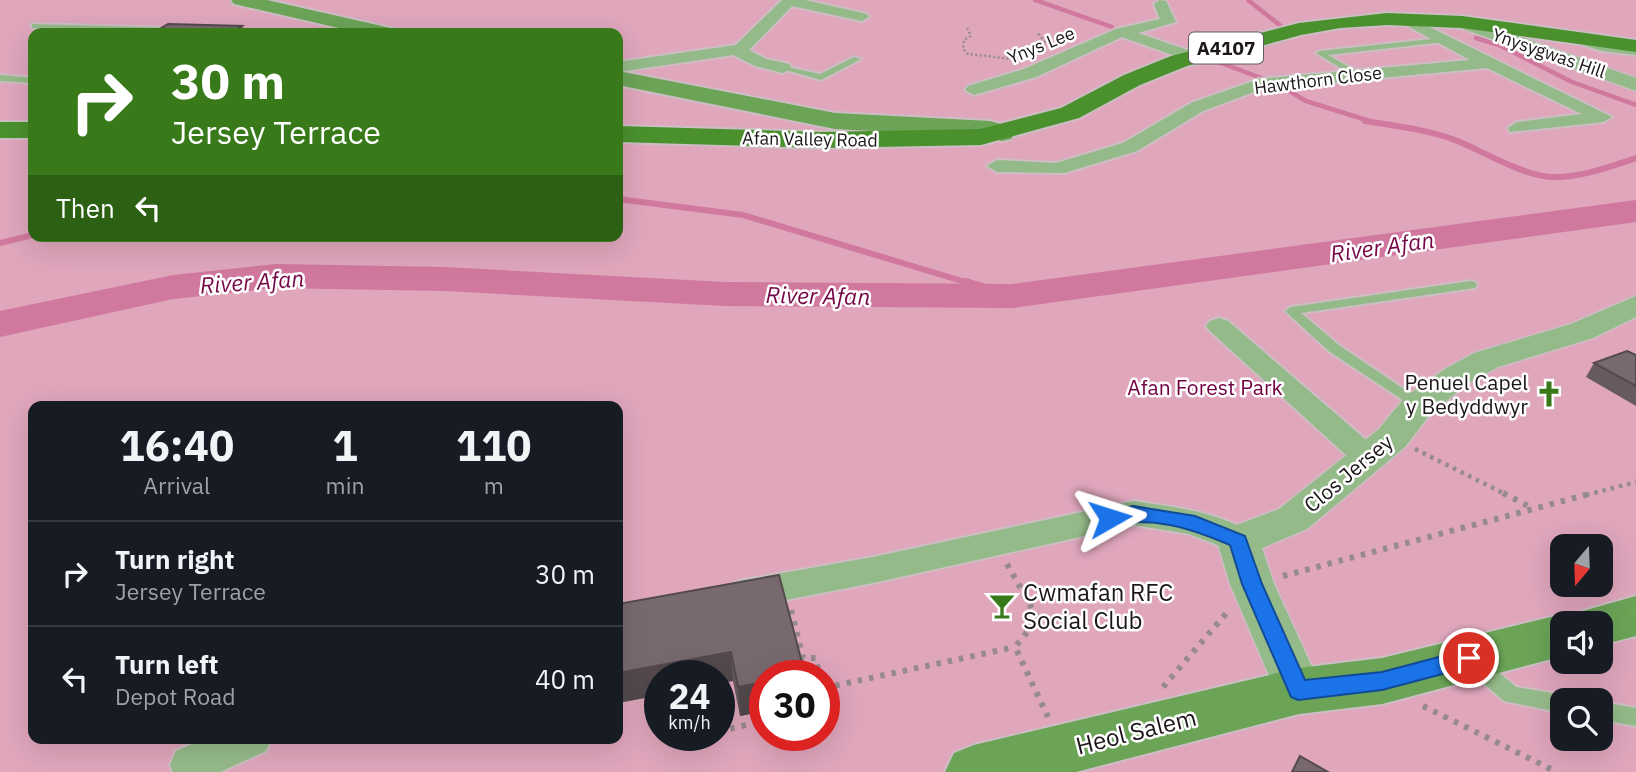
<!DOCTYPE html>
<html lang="en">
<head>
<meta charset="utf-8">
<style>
	:root { --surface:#171b24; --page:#20242c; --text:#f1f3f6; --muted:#9ea1a6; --line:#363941 }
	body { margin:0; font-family:"IBM Plex Sans",sans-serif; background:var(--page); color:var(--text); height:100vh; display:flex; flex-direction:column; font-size:26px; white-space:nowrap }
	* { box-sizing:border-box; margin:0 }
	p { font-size:23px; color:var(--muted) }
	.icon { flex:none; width:38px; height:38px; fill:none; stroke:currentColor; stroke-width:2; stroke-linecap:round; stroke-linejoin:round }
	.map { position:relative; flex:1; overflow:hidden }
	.sheet { position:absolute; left:28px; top:401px; width:595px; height:343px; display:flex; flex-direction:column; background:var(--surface); border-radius:14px; box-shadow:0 7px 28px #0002 }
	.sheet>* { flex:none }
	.banner { position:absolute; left:28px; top:28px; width:595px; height:214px; border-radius:14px; box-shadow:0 7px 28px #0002; background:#387a1a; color:#fff; overflow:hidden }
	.needle { width:46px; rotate:199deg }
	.fabs { position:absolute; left:1550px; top:534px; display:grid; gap:14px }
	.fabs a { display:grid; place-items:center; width:63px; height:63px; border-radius:14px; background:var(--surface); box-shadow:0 7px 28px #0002; font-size:35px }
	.speed { position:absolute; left:644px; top:660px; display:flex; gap:14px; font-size:35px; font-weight:700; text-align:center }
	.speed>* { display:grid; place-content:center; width:91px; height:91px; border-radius:50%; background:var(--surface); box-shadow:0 7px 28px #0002; line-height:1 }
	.speed small { font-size:18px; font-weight:400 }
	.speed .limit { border:10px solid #d22; background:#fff; color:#111 }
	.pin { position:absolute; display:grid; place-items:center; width:60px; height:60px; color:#fff; margin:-30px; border:4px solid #fff; border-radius:50%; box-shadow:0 2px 7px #0007 }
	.me { position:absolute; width:77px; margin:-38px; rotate:84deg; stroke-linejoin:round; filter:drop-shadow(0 0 5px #0008) }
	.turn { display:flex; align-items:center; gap:24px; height:147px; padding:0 28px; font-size:32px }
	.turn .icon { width:91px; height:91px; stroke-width:2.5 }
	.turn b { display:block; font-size:49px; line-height:60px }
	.then { display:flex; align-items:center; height:66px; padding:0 28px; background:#0003; gap:14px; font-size:26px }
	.eta { display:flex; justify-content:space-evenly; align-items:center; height:119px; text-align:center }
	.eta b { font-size:42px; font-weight:700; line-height:49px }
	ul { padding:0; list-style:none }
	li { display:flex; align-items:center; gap:21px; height:105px; padding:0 28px; border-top:2px solid var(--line) }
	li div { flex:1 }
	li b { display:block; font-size:26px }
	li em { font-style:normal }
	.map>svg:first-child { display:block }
</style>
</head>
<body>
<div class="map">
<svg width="1636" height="772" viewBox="0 0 1636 772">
	<rect width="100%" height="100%" fill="#f4e3e9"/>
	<path fill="#dfa6bc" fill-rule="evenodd" d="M0 0H1636V772H0ZM33 33H618V236H33ZM33 406H618V738H33ZM1563 546H1601V584H1563ZM1563 623H1601V662H1563ZM660 676H719V735H660ZM765 676H824V735H765ZM1563 700H1601V738H1563Z"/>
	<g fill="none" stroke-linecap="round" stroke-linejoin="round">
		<g stroke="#d0789d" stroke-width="4.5">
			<path d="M1035 0 1112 27"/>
			<path d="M1248 0 1282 27"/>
			<path d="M1476 38 1499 45 1572 82 1636 105"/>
			<path d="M1210 59 1267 80"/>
			<path d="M1284 88 1306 101 1376 123"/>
		</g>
		<g stroke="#d0789d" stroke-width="6">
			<path d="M1365 121C1396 126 1431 130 1460 142 1486 153 1524 176 1552 177 1581 178 1608 167 1636 158"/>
			<path d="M618 199 743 215 972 284"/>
			<path d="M0 243 33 235"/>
		</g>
		<path stroke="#d0789d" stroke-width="8" d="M966 282 1012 296"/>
		<path fill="#d0789d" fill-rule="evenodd" d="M1636 200V222L1012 308 725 306 445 291 276 288 173 299 0 337V311L173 275 276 264 445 267 725 282 1012 284Z"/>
		<g stroke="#cdbec3" stroke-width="4">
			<g id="service">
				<path d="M32 24 175 28 179 30 175 32 35 28H32Z"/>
				<path d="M227 30 260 31 264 33H224Z"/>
				<path d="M1575 37 1602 47 1636 51V55L1601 51 1572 41V37Z"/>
				<path d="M1441 38 1445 40 1444 42 1328 55 1358 72V76L1355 77 1316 53 1320 51Z"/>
				<path d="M854 57 861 59 821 80 779 68 783 66 820 74Z"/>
				<path d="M0 75 33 78V83L0 81Z"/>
				<path d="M1471 281 1475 282 1477 285 1475 288 1301 313 1340 346 1423 402 1425 405 1418 410 1330 352 1285 311 1291 307Z"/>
				<path d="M1475 656 1482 658 1516 687 1563 695 1571 700H1563V713L1504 701 1468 670 1465 664 1468 658Z"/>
				<path d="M1601 702 1636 708V726L1601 720Z"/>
			</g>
		</g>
		<g stroke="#cdbec3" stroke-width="4">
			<g id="minor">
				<path d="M782 0H805L867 14 869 17 862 21 792 6 749 50 766 59 789 64 791 68 783 73 755 66 733 55 618 72V62L736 45Z"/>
				<path d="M1160 0 1166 1 1176 22 1138 33 1199 54V60H1187L1122 37 1036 77 974 95 965 90 968 86 1024 69 1116 29 1160 19 1154 4Z"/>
				<path d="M1405 15 1612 117 1603 122 1510 132 1508 128 1517 122 1582 114 1487 68 1262 89 1203 111 1137 151 1064 173 997 172 987 166 997 160 1056 163 1123 143 1191 103 1259 79 1470 60 1400 22V16Z"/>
				<path d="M1219 318 1228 321 1379 451 1383 458 1379 465 1368 468 1357 465 1210 331 1206 326 1210 321Z"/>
				<path d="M1134 501C1164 506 1239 513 1255 541L1250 550 1238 553 1189 534 1134 525 873 583 744 608 731 604 726 594 731 584 744 580 873 557Z"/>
				<path d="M206 738H272L266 751 220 772H173L170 765 176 751Z"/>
			</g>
		</g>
		<g stroke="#cdbec3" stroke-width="3">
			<g id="tertiary">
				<path d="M1462 16 1636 78V91L1455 26 1453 22Z"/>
				<path d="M1636 296V317L1593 338 1498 367 1469 383 1431 413 1405 447 1307 529 1262 548 1274 584 1323 691 1316 706 1299 712 1282 706 1230 584 1217 541 1223 530 1279 509 1379 429 1405 397 1445 369 1474 353 1571 324Z"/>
			</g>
		</g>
		<g stroke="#cdbec3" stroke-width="4">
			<g id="secondary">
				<path d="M231 0H267L395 29 398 33H361L234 4Z"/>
				<path d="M618 71 835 113 990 121 1011 127 1015 133 1011 139 1002 141 987 137 835 129 618 85Z"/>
				<path d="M1636 596V636L1601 645V623H1563V656L1382 704 1299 714 1076 772H945L954 753 974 745 1299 668 1382 658 1563 614 1579 620 1583 611Z"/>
			</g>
		</g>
		<g stroke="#cdbec3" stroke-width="4">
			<g id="primary">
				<path d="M1387 13 1462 16 1636 40V52L1462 28 1387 25 1340 28 1301 35 1187 66 1140 85 1079 118 981 145 821 148 618 142V126L821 132 980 129 1061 108 1124 75 1171 56 1299 23Z"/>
				<rect x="0" y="122" width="33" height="16"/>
			</g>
		</g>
		<g stroke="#968a8e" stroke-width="2.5" stroke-dasharray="2 2.5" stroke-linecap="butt">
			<path d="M967 28 971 36 964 40 963 49 968 54 1012 59"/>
			<path d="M1007 57 1045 42 1037 32"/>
		</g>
		<g stroke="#968a8e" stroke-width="4.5" stroke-dasharray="3.5 5" stroke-linecap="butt">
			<path d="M1415 449 1507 495"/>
			<path d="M1586 495 1636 482"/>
		</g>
		<g stroke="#968a8e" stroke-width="6" stroke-dasharray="4.5 7" stroke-linecap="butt">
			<path d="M1503 493 1532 508"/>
			<path d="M1007 564 1038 619 1015 647 1048 717"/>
			<path d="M1283 576 1593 493"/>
			<path d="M791 610 803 658H816L819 676"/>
			<path d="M1163 687 1230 609"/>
			<path d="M824 688 1015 647"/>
			<path d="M1423 706 1557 772"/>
			<path d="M719 731 765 721"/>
		</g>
		<use href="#service" fill="#95ba89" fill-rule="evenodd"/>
		<use href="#minor" fill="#95ba89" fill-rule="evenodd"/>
		<use href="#tertiary" fill="#95ba89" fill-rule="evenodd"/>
		<use href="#secondary" fill="#6ba357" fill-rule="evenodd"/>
		<use href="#primary" fill="#4a912e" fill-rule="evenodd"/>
	</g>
	<g fill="#675a5f">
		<path d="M1636 355V406L1586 377 1594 363Z"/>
		<path d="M779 575 765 676V711L740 716 733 681 618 703V604Z"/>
	</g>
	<g fill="#544a4e">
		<path d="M242 26 245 33H231Z"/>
		<path d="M731 652 733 681 719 683V676H660V695L618 703V673Z"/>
		<path d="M765 682V711L740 716 738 687Z"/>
	</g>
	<g fill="#78696f" stroke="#544a4e" stroke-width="2">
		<path d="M168 24 242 26 231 33H153Z"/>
		<path d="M1627 351 1636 355V386L1594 363Z"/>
		<path d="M779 575 805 674 798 676H765V682L738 687 731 652 618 673V604Z"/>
		<path d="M1300 756 1328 772H1292Z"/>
	</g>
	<path fill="#1a73e8" stroke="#114b97" stroke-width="2" d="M1133 506 1195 516 1245 536 1262 584 1305 680 1382 672 1469 649 1477 652 1480 658 1477 665 1469 667 1382 690 1298 700 1291 697 1242 584 1230 545C1190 528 1153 516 1110 525L1101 518 1104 513Z"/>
	<defs>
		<g id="church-bare" transform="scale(2.1)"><path d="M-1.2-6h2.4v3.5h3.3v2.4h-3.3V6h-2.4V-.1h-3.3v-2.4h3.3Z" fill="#387a1a" stroke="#fff" stroke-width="2.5" paint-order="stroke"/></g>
		<g id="bar-bare" transform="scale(2.1)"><path d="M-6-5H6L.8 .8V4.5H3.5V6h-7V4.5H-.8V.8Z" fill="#387a1a" stroke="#fff" stroke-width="2.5" paint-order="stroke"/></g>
	</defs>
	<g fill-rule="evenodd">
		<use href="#church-bare" x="1549" y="394"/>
		<use href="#bar-bare" x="1002" y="606"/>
	</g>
	<g text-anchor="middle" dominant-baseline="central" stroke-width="5" stroke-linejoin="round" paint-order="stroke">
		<g font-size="18" fill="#1c1618" stroke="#fff">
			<text transform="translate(1041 45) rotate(-22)">Ynys Lee</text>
			<text transform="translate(1549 53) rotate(19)">Ynysygwas Hill</text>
			<text transform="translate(1318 80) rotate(-7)">Hawthorn Close</text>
			<text transform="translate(810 139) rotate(1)">Afan Valley Road</text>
		</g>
		<rect fill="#fff" stroke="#605c5d" stroke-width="2" x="1189" y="32.5" width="74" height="31" rx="5"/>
		<g font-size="19" font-weight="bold" fill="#1c1618">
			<text x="1226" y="48">A4107</text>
		</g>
		<g font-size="21" fill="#1c1618" stroke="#fff" text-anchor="end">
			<text x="1528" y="382">Penuel Capel<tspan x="1528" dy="24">y Bedyddwyr</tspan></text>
		</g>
		<g font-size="21" fill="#720143" stroke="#fff">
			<text x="1205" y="387">Afan Forest Park</text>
		</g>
		<g font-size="21" fill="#1c1618" stroke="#fff">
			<text transform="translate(1348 473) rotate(-40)">Clos Jersey</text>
		</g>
		<g font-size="23" font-style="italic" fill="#750646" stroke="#fff">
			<text transform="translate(1382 246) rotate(-8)">River Afan</text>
			<text transform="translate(252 281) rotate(-4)">River Afan</text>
			<text transform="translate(818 295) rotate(1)">River Afan</text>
		</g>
		<g font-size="24" fill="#1c1618" stroke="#fff" text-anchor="start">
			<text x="1023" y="592">Cwmafan RFC<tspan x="1023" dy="28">Social Club</tspan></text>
		</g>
		<g font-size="24" fill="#1c1618" stroke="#fff">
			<text transform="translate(1136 731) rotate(-14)">Heol Salem</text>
		</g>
	</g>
</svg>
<div class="fabs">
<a><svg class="needle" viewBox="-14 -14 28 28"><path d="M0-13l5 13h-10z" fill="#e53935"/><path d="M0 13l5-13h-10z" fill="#9ea1a6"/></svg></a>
<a><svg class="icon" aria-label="sound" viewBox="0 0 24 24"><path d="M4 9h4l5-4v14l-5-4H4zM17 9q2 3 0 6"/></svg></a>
<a><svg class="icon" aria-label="search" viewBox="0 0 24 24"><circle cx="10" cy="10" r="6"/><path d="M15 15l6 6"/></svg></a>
</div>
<div class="speed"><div>24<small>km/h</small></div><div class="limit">30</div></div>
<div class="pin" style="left:1469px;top:658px;background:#d93025"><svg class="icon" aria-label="arrive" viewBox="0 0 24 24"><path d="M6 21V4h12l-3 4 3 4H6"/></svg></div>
<svg class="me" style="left:1110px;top:518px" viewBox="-20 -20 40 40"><path d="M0-17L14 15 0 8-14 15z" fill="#1a73e8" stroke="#fff" stroke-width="4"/></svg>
<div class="banner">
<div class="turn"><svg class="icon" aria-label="right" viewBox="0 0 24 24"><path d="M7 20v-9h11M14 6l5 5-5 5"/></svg><div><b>30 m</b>Jersey Terrace</div></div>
<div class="then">Then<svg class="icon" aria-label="left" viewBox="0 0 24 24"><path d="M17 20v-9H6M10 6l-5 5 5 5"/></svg></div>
</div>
<section class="sheet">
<div class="eta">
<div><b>16:40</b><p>Arrival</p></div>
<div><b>1</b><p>min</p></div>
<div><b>110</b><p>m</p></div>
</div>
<ul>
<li><svg class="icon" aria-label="right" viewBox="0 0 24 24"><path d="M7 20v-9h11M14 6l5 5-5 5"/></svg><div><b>Turn right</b><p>Jersey Terrace</p></div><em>30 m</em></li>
<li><svg class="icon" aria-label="left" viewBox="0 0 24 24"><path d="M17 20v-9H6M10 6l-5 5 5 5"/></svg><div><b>Turn left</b><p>Depot Road</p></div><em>40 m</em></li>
</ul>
</section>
</div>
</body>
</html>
